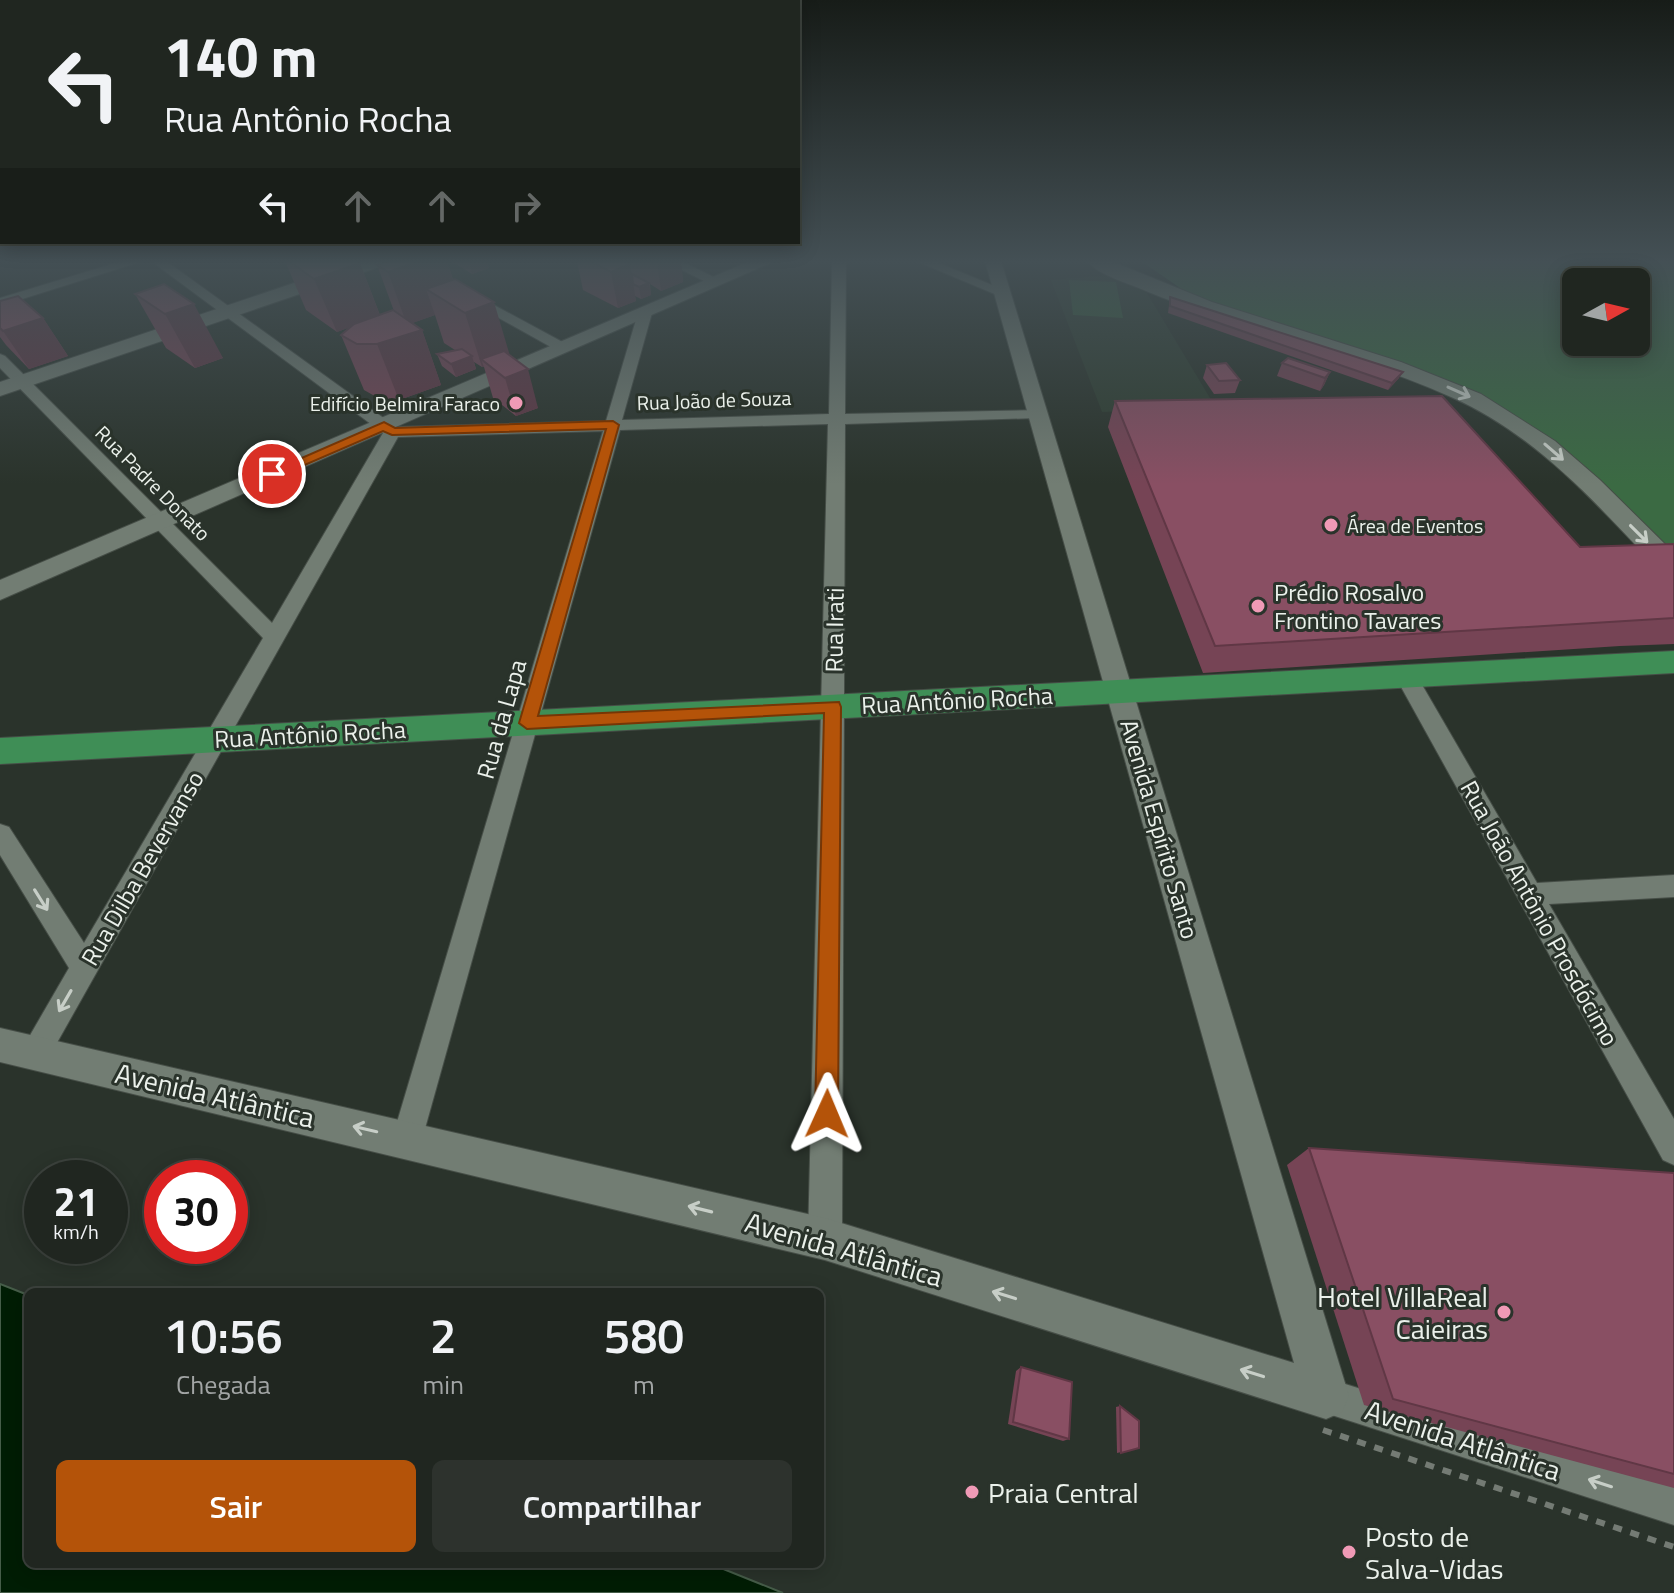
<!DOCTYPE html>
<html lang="pt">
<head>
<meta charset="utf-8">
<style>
	:root { --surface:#202620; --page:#2d322d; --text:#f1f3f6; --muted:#a2a5a5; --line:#3d433e; --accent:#b45309 }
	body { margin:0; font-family:"Titillium Web",sans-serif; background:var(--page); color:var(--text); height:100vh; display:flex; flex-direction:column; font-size:30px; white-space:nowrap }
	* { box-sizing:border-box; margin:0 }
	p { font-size:26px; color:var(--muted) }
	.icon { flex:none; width:44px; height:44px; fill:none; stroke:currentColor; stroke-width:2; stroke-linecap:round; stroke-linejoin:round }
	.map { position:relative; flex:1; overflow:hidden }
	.side { position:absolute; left:24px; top:1288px; width:800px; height:280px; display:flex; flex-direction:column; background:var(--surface); border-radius:12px; box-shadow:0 4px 20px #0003,0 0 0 2px var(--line) }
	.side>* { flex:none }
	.top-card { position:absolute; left:0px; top:0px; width:800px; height:244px; box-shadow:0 4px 20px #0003,0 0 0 2px var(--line); background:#202620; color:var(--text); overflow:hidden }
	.needle { width:52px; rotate:82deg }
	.tools { position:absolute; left:1562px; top:268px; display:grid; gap:16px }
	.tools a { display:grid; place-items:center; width:88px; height:88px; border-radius:12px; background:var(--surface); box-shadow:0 4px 20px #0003,0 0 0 2px var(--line); font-size:40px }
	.speed { position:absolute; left:24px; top:1160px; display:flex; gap:16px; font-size:40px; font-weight:700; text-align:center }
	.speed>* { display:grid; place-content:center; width:104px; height:104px; border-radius:50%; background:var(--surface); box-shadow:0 4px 20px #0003,0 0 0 2px var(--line); line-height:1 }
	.speed small { font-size:20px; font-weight:400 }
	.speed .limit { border:12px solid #d22; background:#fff; color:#111 }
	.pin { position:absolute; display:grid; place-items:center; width:68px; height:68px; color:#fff; margin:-34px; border:4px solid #fff; border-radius:50%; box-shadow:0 2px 8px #0007 }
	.me { position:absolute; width:88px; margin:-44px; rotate:1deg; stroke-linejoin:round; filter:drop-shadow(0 0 6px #0008) }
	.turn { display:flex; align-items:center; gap:28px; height:168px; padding:0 32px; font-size:36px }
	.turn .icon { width:104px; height:104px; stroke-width:2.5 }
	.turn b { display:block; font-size:56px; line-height:68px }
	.lanes { display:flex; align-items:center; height:76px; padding:0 32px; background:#0003; justify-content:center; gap:40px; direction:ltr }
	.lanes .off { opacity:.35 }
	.eta { display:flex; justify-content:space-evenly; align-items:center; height:136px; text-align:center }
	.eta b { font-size:48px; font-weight:600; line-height:56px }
	.cta { display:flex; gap:16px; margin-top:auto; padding:16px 32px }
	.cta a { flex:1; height:92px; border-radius:12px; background:var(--accent); color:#fff; font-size:32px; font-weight:600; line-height:92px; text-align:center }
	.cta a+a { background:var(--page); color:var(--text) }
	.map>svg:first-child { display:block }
</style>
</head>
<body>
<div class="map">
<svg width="1674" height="1593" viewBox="0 0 1674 1593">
	<rect width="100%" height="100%" fill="#2a332b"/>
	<path fill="#2f3e31" d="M1108 275 1147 293 1216 408 1102 412 1051 280Z"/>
	<path fill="#355f3c" d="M1069 280 1116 282 1123 318 1073 315Z"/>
	<path fill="#3b6a43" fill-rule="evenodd" d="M1141 261H1674V559L1504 411 1199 301ZM1576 282H1636V342H1576Z"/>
	<path fill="#001d04" stroke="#465d49" stroke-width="2" d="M0 1284 28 1295V1564H711L783 1593H0Z"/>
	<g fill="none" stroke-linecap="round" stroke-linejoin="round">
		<g stroke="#464e47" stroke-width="2">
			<g id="minor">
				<path d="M122 261H143L0 306V298Z"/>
				<path d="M151 261H166L396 427 606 421 638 313 645 309 652 313 622 420 829 414 832 261H846L845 414 1043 410V416L1037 418 845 424 842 1239 837 1251 825 1256 813 1251 808 1239 828 424 620 430 419 1150 408 1155 397 1150 392 1139 603 431 398 437 45 1064 35 1068 25 1064 20 1054 25 1044 69 968 0 855V824L9 827 84 943 263 638 0 368V354L5 356 272 623 383 433Z"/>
				<path d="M664 261H681L724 282 712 285Z"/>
				<path d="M916 261H934L1009 292 997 295Z"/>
				<path d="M468 291 568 345 570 348 563 352 558 351 463 298 461 295Z"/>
				<path d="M1406 668 1414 671 1537 883 1674 875V897L1549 904 1674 1119V1165L1663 1160 1395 676 1398 671Z"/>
				<path d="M1326 1378 1674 1487V1525L1313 1409 1308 1396 1313 1383Z"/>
			</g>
		</g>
		<g stroke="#464e47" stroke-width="2">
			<path id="tertiary" d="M985 261H1001L1349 1396 1342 1412 1326 1419 825 1260 0 1062V1028L825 1218 1294 1363Z"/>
		</g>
		<g stroke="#464e47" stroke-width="2">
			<g id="secondary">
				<path d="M359 261H387L385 265 0 396V382Z"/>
				<path d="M750 261H775L0 600V580Z"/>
				<path d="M1087 261H1111L1212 302 1401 362 1481 394 1555 441 1600 480 1674 553V578L1664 575C1600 508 1538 435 1451 397 1353 353 1246 332 1146 291 1128 283 1100 276 1087 261Z"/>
			</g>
		</g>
		<g stroke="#464e47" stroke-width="2">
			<path id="primary" d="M1674 651V673L0 764V738Z"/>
		</g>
		<path stroke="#747b74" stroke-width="6" stroke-dasharray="9 9" stroke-linecap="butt" d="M1323 1430 1674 1547"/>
		<use href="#minor" fill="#727d73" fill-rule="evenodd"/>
		<use href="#tertiary" fill="#727d73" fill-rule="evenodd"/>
		<use href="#secondary" fill="#727d73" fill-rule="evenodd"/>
		<use href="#primary" fill="#3f8e56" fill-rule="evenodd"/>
	</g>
	<g fill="#764455">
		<path d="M285 261H357L360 263 380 315 394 311 377 265 389 261H447L453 279 509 355 538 408 516 416 493 398 484 367H482L474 362 476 369 456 377 442 366 437 354 455 350 444 343 435 315 412 323 422 330 441 385 399 400 380 399 364 390 341 335 350 327 337 332 306 310Z"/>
		<path d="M451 261H487L489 268 472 274Z"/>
		<path d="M577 261H681L683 282 661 291 650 284 651 295 641 299 635 296 636 301 618 308 583 290Z"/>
		<path d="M164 284 223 358 195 368 166 348 135 294Z"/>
		<path d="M1170 297 1399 378 1388 390 1168 313Z"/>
		<path d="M0 301 43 318 68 356 29 369 6 345 0 337Z"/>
		<path d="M1282 363 1330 372 1324 385 1320 391 1277 376Z"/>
		<path d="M1207 365 1240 380 1235 393 1214 394 1203 378Z"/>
		<path d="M1115 401 1580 547 1674 544V644L1620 646 1203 673 1108 427Z"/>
		<path d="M1309 1148 1674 1173V1488L1364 1405 1287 1165Z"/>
		<path d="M1021 1367 1069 1439 1063 1441 1008 1424 1016 1371Z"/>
		<path d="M1120 1406 1139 1448 1117 1453 1116 1407Z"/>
	</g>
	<g fill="#603745">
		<path d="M420 261H447L461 306 426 289 435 315 407 325 388 272Z"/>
		<path d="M469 261H487L489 268 472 274Z"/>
		<path d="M657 261H681L683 282 661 291Z"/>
		<path d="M360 263 380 316 337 332 314 279Z"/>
		<path d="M630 264 636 301 618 308 611 272Z"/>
		<path d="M649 283 651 295 641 299 639 287Z"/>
		<path d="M494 302 510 356 481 359 484 367H482L465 313Z"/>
		<path d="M194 304 223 358 195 368 165 314Z"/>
		<path d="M43 318 68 356 29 369 3 331Z"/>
		<path d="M422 330 441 385 399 400 377 344Z"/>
		<path d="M472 356 476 369 456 377 451 364Z"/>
		<path d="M528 369 538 408 516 416 505 378Z"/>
		<path d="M1330 372 1324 385 1320 391 1325 378Z"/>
		<path d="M1403 372 1399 378 1388 390 1392 383Z"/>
	</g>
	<g fill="#894f63" stroke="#603745" stroke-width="2">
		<path d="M289 261H357L360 263 314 279Z"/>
		<path d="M389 261H420L388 272 377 265Z"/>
		<path d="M590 261H624L630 264 611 272Z"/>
		<path d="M632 274 649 283 639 287 633 284Z"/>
		<path d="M455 279 494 302 465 313 426 289Z"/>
		<path d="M164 284 194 304 165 314 135 294Z"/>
		<path d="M18 296 43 318 3 331 0 328V301Z"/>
		<path d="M1170 297 1403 372 1392 383 1170 306Z"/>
		<path d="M393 310 422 330 377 344H357L341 335 354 324Z"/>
		<path d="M462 349 472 356 451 364 437 354Z"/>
		<path d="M504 351 528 369 505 378 481 359Z"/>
		<path d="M1288 358 1330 372 1325 378 1282 363Z"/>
		<path d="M1226 363 1240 380 1219 381 1207 365Z"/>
		<path d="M1442 396 1580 547 1674 544V618L1215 646 1115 401Z"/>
		<path d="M1309 1148 1674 1173V1474L1393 1399Z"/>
		<path d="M1021 1367 1072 1382 1069 1439 1013 1422Z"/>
		<path d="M1120 1406 1139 1421V1448L1121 1453Z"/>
	</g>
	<defs><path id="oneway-shaft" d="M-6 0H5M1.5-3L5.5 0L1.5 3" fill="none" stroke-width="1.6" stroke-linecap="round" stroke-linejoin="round" transform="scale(2)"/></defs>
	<g stroke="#c7cec7">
		<use href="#oneway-shaft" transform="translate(1459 392) rotate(24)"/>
		<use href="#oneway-shaft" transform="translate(1554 452) rotate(41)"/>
		<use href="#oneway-shaft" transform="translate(1639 534) rotate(45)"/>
		<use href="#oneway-shaft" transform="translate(41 900) rotate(58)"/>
		<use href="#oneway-shaft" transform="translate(65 1001) rotate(120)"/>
		<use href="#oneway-shaft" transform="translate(365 1129) rotate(-167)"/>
		<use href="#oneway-shaft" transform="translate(700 1209) rotate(-166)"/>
		<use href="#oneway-shaft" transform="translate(1004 1295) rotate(-163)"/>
		<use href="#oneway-shaft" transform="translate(1252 1373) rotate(-163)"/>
		<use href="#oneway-shaft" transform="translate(1600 1483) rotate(-162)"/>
	</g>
	<linearGradient id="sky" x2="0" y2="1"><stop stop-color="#171c18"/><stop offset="0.54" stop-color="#445055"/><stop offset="1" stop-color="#445055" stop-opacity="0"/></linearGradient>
	<rect width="1674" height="484" fill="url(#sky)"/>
	<path fill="#b45309" stroke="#753606" stroke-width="2" d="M613 421 619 425 538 716 839 702 841 707 838 1114 835 1122 827 1126 818 1122 815 1114 824 713 527 729 519 723 606 429 392 435 383 431 277 477 265 474 384 422 395 428Z"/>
	<g fill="#f09ab6" stroke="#2a332b" stroke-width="3">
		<circle cx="516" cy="403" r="8"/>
		<circle cx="1331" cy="525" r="8"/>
		<circle cx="1258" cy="606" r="8"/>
		<circle cx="1504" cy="1312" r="8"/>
		<circle cx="972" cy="1492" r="8"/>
		<circle cx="1349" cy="1552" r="8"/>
	</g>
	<g text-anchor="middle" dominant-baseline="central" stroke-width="6" stroke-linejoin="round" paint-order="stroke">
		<g font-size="20" fill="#ebf1eb" stroke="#2a332b">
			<text transform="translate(714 400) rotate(-2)">Rua João de Souza</text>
			<text transform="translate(153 483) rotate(45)">Rua Padre Donato</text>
		</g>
		<g font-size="20" fill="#ebf1eb" stroke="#2a332b" text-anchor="end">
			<text x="500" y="403">Edifício Belmira Faraco</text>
			<text x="1347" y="525" text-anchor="start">Área de Eventos</text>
		</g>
		<g font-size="24" fill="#ebf1eb" stroke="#2a332b" text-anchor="start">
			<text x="1274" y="592">Prédio Rosalvo<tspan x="1274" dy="28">Frontino Tavares</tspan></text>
		</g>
		<g font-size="24" fill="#ebf1eb" stroke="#2a332b">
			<text transform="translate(834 630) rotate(-89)">Rua Irati</text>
			<text transform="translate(957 700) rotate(-3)">Rua Antônio Rocha</text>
			<text transform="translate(501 719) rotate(-74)">Rua da Lapa</text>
			<text transform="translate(310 734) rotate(-3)">Rua Antônio Rocha</text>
			<text transform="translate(1160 829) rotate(74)">Avenida Espírito Santo</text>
			<text transform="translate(142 868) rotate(-60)">Rua Dilba Bevervanso</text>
			<text transform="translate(1540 913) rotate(61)">Rua João Antônio Prosdócimo</text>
		</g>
		<g font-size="28" fill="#ebf1eb" stroke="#2a332b">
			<text transform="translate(215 1095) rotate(13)">Avenida Atlântica</text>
			<text transform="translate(844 1249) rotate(16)">Avenida Atlântica</text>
			<text transform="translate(1463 1440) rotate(18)">Avenida Atlântica</text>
		</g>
		<g font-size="28" fill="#ebf1eb" stroke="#2a332b" text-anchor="start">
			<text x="1488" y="1296" text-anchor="end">Hotel VillaReal<tspan x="1488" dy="32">Caieiras</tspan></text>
			<text x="988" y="1492">Praia Central</text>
			<text x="1365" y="1536">Posto de<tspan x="1365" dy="32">Salva-Vidas</tspan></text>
		</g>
	</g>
</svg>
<div class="tools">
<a><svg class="needle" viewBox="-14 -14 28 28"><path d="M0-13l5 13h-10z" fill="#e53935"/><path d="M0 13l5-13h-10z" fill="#a2a5a5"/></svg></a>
</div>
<div class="speed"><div>21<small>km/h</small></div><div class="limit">30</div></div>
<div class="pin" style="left:272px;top:474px;background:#d93025"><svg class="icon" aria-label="arrive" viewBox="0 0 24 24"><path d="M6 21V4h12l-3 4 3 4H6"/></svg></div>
<svg class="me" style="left:827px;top:1114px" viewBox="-20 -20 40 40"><path d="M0-17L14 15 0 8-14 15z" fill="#b45309" stroke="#fff" stroke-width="4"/></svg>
<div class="top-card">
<div class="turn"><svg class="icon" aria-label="left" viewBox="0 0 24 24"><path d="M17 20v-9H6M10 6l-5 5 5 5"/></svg><div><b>140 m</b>Rua Antônio Rocha</div></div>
<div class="lanes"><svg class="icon" aria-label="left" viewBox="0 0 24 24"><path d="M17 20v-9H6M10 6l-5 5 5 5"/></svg><svg class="icon off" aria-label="ahead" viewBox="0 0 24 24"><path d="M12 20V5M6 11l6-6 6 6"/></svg><svg class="icon off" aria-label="ahead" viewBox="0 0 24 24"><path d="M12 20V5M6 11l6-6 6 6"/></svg><svg class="icon off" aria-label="right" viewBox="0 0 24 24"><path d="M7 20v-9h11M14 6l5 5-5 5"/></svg></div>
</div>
<section class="side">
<div class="eta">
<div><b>10:56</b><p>Chegada</p></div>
<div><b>2</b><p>min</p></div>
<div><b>580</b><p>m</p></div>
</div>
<div class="cta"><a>Sair</a><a>Compartilhar</a></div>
</section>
</div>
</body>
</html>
